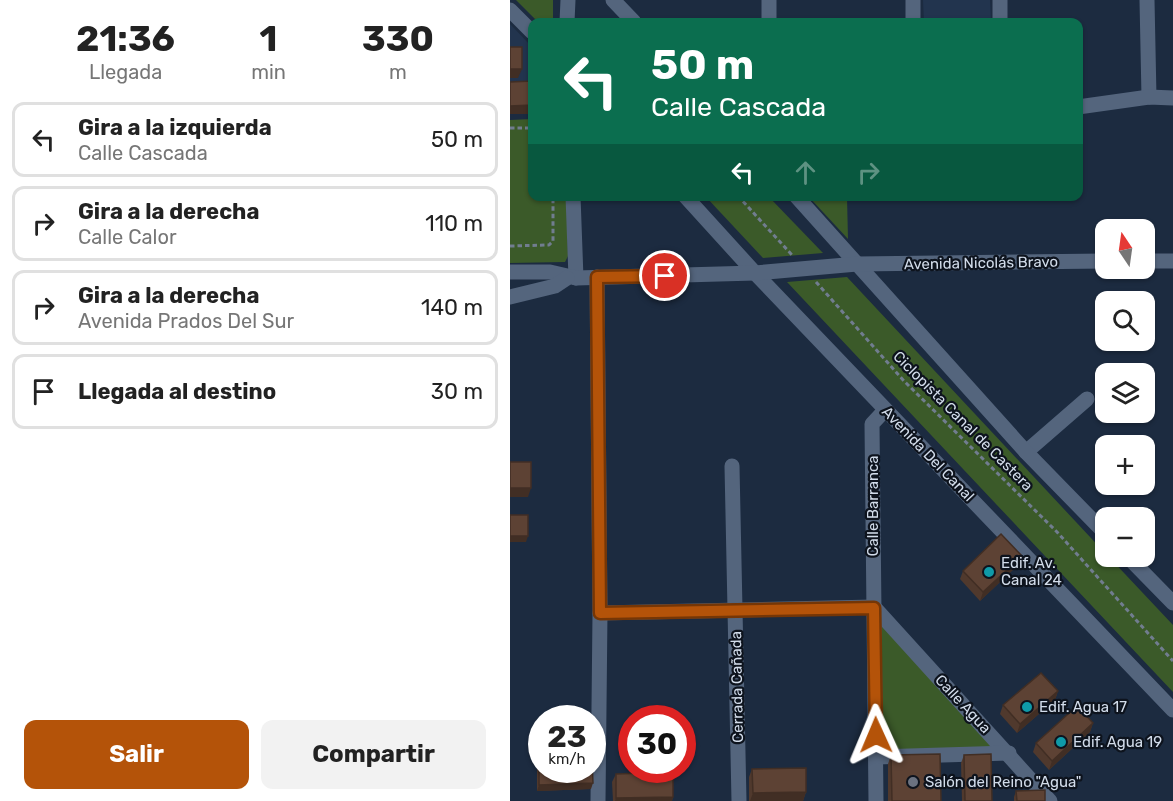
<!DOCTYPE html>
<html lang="es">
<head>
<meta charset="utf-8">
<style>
	:root { --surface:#fff; --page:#f2f2f2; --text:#222; --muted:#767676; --line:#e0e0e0; --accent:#b45309 }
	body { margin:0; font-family:Rubik,sans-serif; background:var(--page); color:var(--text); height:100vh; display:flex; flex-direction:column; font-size:22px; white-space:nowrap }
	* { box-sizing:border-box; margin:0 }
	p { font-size:20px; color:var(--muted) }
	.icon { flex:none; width:33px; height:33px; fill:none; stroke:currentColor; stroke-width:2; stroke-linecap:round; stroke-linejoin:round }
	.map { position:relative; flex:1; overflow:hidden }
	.side { display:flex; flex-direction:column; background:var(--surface); width:510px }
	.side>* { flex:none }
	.top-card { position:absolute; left:18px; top:18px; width:555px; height:183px; border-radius:12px; box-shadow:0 2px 4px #0004; background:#0b6e4f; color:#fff; overflow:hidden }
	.needle { width:39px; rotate:347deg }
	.controls { position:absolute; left:585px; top:219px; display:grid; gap:12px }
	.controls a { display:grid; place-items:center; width:60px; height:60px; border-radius:12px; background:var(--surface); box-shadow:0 2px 4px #0004; font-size:30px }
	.speed { position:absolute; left:18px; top:705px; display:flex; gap:12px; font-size:30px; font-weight:700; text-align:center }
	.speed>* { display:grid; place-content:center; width:78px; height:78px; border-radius:50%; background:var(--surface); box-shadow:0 2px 4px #0004; line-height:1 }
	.speed small { font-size:15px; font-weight:400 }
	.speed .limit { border:9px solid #d22; background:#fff; color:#111 }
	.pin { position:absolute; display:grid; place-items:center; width:51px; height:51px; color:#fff; margin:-26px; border:3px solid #fff; border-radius:50%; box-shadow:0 2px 6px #0007 }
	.me { position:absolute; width:66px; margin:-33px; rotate:359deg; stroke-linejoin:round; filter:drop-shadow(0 0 4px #0008) }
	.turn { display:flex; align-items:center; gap:21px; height:126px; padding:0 24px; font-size:27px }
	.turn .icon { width:78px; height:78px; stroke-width:2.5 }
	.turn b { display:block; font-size:42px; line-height:51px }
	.lanes { display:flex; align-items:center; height:57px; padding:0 24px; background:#0003; justify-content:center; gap:30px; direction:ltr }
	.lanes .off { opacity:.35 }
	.eta { display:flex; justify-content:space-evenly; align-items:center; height:102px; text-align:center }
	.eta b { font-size:36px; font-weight:700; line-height:42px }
	.cta { display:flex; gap:12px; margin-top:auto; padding:12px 24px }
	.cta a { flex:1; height:69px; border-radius:12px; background:var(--accent); color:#fff; font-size:24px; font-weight:700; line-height:69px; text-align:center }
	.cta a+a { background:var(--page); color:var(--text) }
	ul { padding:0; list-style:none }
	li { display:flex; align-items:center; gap:18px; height:75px; margin:0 12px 9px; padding:0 12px; border:3px solid var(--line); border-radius:12px }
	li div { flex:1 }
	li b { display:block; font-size:22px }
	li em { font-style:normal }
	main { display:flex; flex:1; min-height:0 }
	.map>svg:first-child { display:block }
</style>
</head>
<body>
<main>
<section class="side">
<div class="eta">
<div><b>21:36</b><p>Llegada</p></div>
<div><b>1</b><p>min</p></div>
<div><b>330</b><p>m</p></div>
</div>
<ul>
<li><svg class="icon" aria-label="left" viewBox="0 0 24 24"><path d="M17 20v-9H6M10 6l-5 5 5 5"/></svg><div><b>Gira a la izquierda</b><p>Calle Cascada</p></div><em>50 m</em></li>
<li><svg class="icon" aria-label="right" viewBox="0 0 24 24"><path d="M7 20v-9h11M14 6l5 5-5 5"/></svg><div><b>Gira a la derecha</b><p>Calle Calor</p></div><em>110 m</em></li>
<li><svg class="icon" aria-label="right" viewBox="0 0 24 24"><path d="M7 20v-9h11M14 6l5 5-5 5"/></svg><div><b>Gira a la derecha</b><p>Avenida Prados Del Sur</p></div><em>140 m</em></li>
<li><svg class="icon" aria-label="arrive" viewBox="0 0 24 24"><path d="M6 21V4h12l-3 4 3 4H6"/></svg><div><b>Llegada al destino</b></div><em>30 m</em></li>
</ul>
<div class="cta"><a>Salir</a><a>Compartir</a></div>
</section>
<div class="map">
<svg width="663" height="801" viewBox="0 0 663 801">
	<rect width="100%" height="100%" fill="#1c2b40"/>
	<g fill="#22344e">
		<path d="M413 0H480L481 22H414Z"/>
		<path d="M0 24 22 47V114H0Z"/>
	</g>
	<g fill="#3b5a29">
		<path d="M6 0H43V22H28Z"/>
		<path d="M22 119V196L57 197 58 256 55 262 0 263V120Z"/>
		<path d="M196 197H259L313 253 253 258Z"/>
		<path d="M299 197H337L338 239Z"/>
		<path d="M337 277 595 553 596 556 599 557 663 625V692L277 282Z"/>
		<path d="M364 607 499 753 366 757Z"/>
	</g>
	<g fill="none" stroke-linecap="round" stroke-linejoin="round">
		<g stroke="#717d8f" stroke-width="3" stroke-dasharray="4.5 3" stroke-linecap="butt">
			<path d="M0 128H22"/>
			<path d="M228 196 282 255"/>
			<path d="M0 246 39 245 43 241V196"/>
			<path d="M306 282 394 381 547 532 663 661"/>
		</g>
		<g stroke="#54657d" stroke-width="15">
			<path d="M259 0V22"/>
			<path d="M403 0V22"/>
			<path d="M490 0V22"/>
			<path d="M637 0 639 97"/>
			<path d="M568 107 639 97 663 98"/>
			<path d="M63 196 66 278"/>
			<path d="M87 277 90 613 88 801"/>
			<path d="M516 452 577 399"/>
			<path d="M222 466 229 801"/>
			<path d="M364 607 540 801"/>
			<path d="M90 613 364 607"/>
			<path d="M366 757 499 753"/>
			<path d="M366 801 362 424 375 410"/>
		</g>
		<g stroke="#54657d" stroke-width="15">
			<path d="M103 0 124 22"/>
			<path d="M0 10 22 32"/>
			<path d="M57 22 58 0"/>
			<path d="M175 196 245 273 663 710"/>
			<path d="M286 196 516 452 596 534"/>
			<path d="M634 261H663"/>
			<path d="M0 272H40L66 278 245 273 347 264 596 261"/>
			<path d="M0 297 45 286 57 278"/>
			<path d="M617 556 663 603"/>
		</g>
	</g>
	<g fill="#50392d">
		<path d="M512 556 508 565 470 601 450 579 453 571Z"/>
		<path d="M548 691 545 700 507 733 490 714 493 705Z"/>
		<path d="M583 723 580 732 539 770 523 752 526 743Z"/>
		<path d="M381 755 431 801H378V764Z"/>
		<path d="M454 755 482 801H452L451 763Z"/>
		<path d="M29 763 81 789 27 791V769Z"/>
		<path d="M242 769 296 792 293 801H239V777Z"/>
		<path d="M106 774 163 797 162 801H103L102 782Z"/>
		<path d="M506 791 535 801H504V797Z"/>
	</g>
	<g fill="#412e24">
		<path d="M0 69H12L8 78H0Z"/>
		<path d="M22 105V114H0V106Z"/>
		<path d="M0 488H21L18 497H0Z"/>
		<path d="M0 536H18L16 542H0Z"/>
		<path d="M512 556 508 565 470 601 473 592Z"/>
		<path d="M548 691 545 700 507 733 510 724Z"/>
		<path d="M583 723 580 732 539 770 542 761Z"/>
		<path d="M83 783 81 789 27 791 29 785Z"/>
		<path d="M296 792 293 801H240L243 793Z"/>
		<path d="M163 797 162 801H105L106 798Z"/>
	</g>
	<g fill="#5d4234" stroke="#412e24" stroke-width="1.5">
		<rect x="0" y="47" width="12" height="22"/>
		<path d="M22 81V105L0 106V82Z"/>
		<rect x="0" y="462" width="21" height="26"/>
		<rect x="0" y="515" width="18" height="21"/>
		<path d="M491 534 512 556 473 592 453 571Z"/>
		<path d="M531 673 548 691 510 724 493 705Z"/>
		<path d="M567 706 583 723 542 761 526 743Z"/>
		<path d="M430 754 431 801H382L381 755Z"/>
		<path d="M481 754 482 801H455L454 755Z"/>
		<path d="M82 761 83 783 29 785V763H32V770H82Z"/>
		<path d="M296 768V792L243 793 242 769Z"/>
		<path d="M163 772V797L106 798V774Z"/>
		<path d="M535 790V801H507L506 791Z"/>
	</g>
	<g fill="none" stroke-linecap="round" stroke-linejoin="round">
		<g stroke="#753606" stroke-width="15">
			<path id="route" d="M155 276 87 277 90 613 364 608 366 735"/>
		</g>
		<use href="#route" stroke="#b45309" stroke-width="10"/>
	</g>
	<g fill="#0f9aa8" stroke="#0d131d" stroke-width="2">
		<circle cx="479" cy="572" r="6"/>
		<circle cx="517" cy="707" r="6"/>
		<circle cx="551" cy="742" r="6"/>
	</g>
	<circle fill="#6b7280" stroke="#0d131d" stroke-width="2" cx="403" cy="782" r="6"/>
	<g text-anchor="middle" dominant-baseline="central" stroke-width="4.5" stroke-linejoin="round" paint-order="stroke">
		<g font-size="15" fill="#d2dcea" stroke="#0d131d">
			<text transform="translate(471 263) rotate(-1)">Avenida Nicolás Bravo</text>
			<text transform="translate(453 421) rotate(45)">Ciclopista Canal de Castera</text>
			<text transform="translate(418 454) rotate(46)">Avenida Del Canal</text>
			<text transform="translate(363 506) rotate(-90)">Calle Barranca</text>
			<text transform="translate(227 687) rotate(-91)">Cerrada Cañada</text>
			<text transform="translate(453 704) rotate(47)">Calle Agua</text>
		</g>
		<g font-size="15" fill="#d2dcea" stroke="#0d131d" text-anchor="start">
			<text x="491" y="563">Edif. Av.<tspan x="491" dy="17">Canal 24</tspan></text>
			<text x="529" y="707">Edif. Agua 17</text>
			<text x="563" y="742">Edif. Agua 19</text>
			<text x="415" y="782">Salón del Reino "Agua"</text>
		</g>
	</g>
</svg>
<div class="controls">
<a><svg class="needle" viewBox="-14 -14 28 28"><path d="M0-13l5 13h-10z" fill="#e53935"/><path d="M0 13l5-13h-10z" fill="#767676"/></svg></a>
<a><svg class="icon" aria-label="search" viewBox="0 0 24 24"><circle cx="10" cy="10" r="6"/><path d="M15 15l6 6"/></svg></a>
<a><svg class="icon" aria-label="layers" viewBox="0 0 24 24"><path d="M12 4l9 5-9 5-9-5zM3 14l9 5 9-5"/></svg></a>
<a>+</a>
<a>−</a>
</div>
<div class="speed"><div>23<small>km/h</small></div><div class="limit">30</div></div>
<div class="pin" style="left:155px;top:276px;background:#d93025"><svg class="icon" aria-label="arrive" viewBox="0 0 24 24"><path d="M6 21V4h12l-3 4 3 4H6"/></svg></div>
<svg class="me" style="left:366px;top:735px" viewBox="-20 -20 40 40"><path d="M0-17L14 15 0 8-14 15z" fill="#b45309" stroke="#fff" stroke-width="4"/></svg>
<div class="top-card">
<div class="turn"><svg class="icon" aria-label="left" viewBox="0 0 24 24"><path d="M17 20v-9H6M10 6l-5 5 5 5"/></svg><div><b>50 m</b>Calle Cascada</div></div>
<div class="lanes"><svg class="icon" aria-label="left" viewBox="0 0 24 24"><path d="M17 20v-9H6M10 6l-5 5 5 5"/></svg><svg class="icon off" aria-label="ahead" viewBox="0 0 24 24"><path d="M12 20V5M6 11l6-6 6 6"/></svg><svg class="icon off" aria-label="right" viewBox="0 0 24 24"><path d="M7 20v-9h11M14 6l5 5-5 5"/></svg></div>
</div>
</div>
</main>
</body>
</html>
